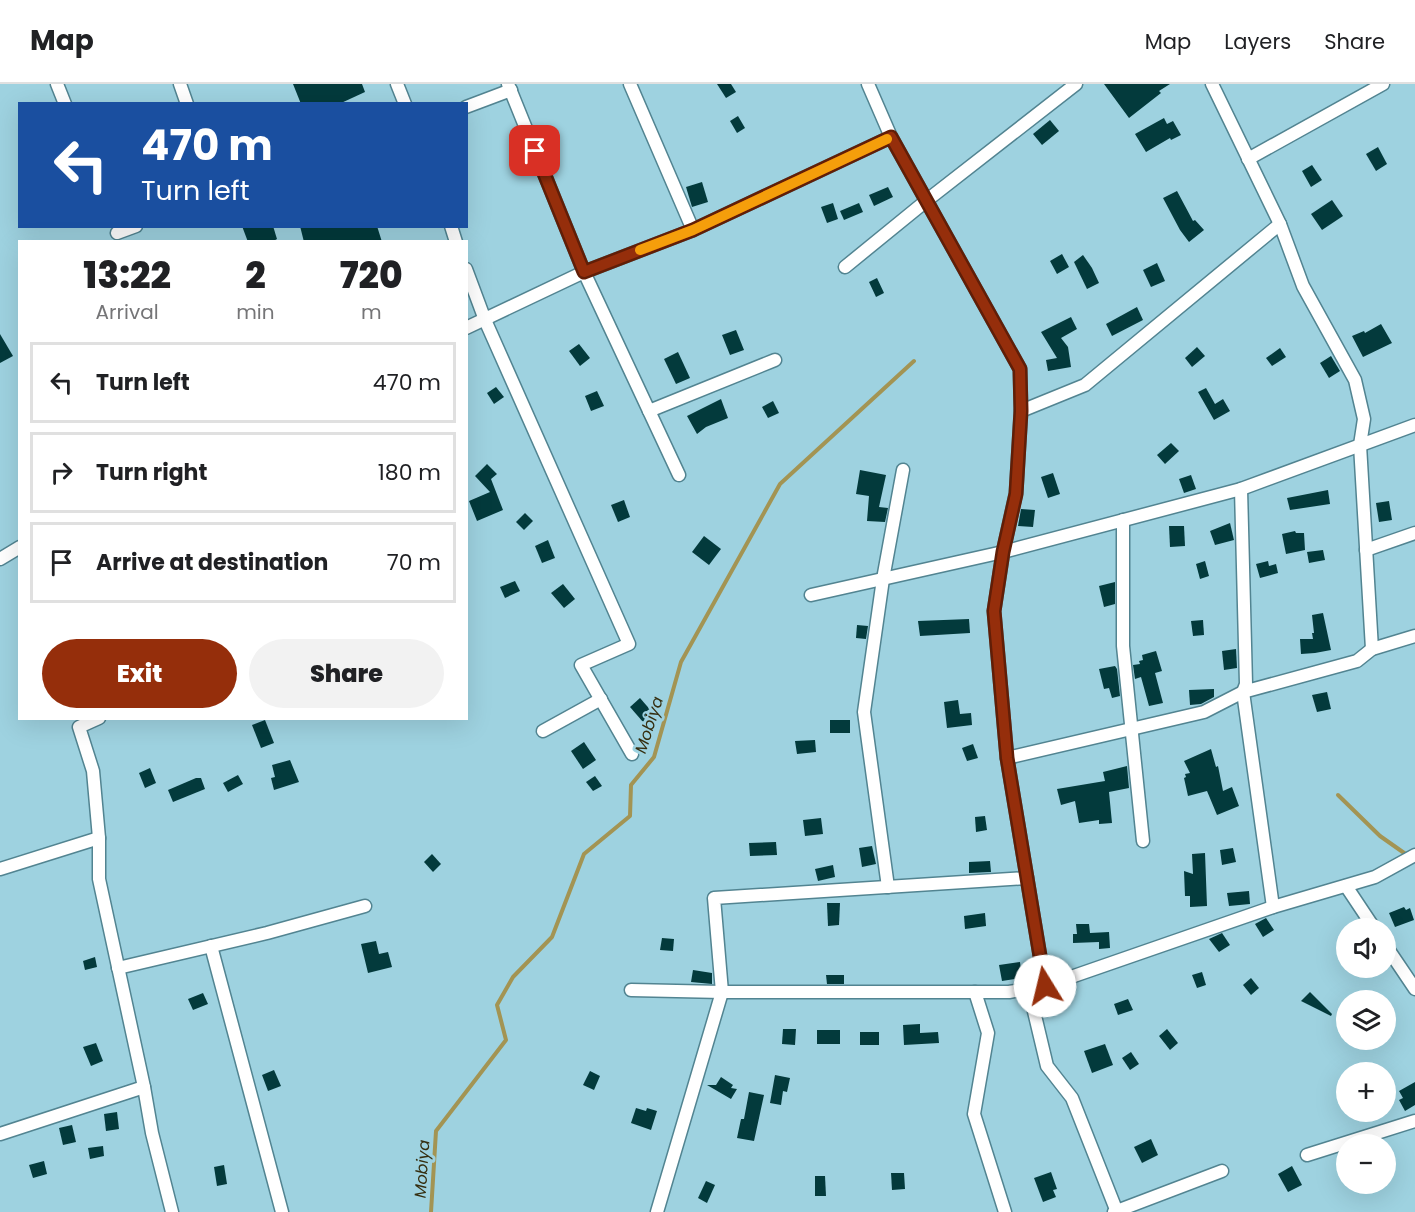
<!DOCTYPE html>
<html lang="en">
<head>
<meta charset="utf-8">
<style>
	:root { --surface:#fff; --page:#f2f2f2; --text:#202124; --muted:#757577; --line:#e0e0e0; --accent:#952e0b }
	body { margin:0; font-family:Poppins,sans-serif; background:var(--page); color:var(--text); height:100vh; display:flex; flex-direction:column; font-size:22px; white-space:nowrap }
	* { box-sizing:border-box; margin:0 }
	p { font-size:20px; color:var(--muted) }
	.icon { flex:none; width:33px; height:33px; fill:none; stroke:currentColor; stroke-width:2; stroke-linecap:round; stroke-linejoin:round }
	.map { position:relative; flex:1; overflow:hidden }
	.drawer { position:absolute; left:18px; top:156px; width:450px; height:480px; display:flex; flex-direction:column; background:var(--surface); border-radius:0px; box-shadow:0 6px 24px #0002 }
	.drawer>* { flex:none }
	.top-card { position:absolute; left:18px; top:18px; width:450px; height:126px; border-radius:0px; box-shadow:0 6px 24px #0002; background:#1a4fa0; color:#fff; overflow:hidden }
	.controls { position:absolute; left:1336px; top:834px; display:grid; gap:12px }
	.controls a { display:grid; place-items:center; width:60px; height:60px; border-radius:50%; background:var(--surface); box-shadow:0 6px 24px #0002; font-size:30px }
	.pin { position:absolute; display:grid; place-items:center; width:51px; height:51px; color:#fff; margin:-26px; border-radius:12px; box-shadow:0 3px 9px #0006 }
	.me { position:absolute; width:66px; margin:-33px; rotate:351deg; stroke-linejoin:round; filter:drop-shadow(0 0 4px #0008) }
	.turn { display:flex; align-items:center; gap:21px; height:126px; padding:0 24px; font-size:27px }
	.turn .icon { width:78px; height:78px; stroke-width:2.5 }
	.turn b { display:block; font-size:42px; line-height:51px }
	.eta { display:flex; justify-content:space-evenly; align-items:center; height:102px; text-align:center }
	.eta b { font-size:36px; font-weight:800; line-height:42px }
	.cta { display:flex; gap:12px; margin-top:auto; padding:12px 24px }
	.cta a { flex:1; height:69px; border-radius:36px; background:var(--accent); color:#fff; font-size:24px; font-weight:800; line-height:69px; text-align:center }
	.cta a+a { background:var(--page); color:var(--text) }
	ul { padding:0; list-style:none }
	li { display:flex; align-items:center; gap:18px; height:81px; margin:0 12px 9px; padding:0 12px; border:3px solid var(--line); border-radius:0px }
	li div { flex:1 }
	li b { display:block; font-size:22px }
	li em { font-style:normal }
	header { display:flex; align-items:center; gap:36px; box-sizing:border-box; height:84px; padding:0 30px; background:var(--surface); border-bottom:2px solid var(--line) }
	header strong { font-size:28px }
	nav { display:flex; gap:33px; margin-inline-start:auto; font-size:21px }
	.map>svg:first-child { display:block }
</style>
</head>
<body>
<header>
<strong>Map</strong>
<nav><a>Map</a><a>Layers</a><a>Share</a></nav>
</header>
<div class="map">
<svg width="1415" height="1128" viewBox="0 0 1415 1128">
	<rect width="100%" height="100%" fill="#9ed2e0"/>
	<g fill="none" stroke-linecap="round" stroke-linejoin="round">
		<g stroke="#a39453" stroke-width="4">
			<path d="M1338 711 1380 752 1407 771"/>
			<path d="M431 1128 436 1047 506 956 497 921 513 893 552 853 584 770 630 732 631 701 654 673 681 578 780 400 914 277"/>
		</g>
	</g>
	<g fill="#033a3c">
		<path d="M293 0H362L365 8 339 20H301Z"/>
		<path d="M717 0H731L736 8 726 14Z"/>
		<path d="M1104 0H1170L1159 7 1161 9 1129 34Z"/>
		<path d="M738 32 745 44 737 49 730 37Z"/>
		<path d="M1164 34 1167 40 1173 37 1181 51 1171 56 1170 54 1146 68 1135 50Z"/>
		<path d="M1050 36 1059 47 1042 61 1033 50Z"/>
		<path d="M1378 63 1387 80 1376 87 1366 70Z"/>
		<path d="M1312 81 1322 96 1311 103 1302 87Z"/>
		<path d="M702 98 708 118 692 123 686 103Z"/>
		<path d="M888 103 893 113 874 122 869 111Z"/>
		<path d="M1177 107 1193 137 1195 136 1204 146 1189 158 1180 146 1163 114Z"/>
		<path d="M1332 116 1343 132 1322 146 1311 130Z"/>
		<path d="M833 119 838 135 827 139 821 123Z"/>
		<path d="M859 119 863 128 844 136 840 127Z"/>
		<path d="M242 142H273L277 155 272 158H248Z"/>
		<path d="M300 142H377L382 158H304Z"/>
		<path d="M1062 170 1069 183 1057 190 1050 177Z"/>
		<path d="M1083 171 1092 184 1099 199 1087 205 1074 178Z"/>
		<path d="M1157 179 1165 197 1151 203 1143 186Z"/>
		<path d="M877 194 884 209 876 213 869 198Z"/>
		<path d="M1137 223 1143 236 1112 252 1106 240Z"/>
		<path d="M1071 233 1077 245 1061 254 1068 263 1071 283 1048 287 1046 276 1057 274 1041 248Z"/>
		<path d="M1381 240 1392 259 1363 273 1352 252 1364 247 1365 249Z"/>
		<path d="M736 246 744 266 730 271 722 251Z"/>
		<path d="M0 250 13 272 0 279Z"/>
		<path d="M579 260 590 274 580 282 569 267Z"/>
		<path d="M1197 263 1205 272 1192 283 1185 274Z"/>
		<path d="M1280 264 1286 273 1272 282 1266 274Z"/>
		<path d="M678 268 690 294 676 300 664 275Z"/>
		<path d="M1331 272 1340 287 1329 294 1320 279Z"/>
		<path d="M496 303 504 313 494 320 487 309Z"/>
		<path d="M1206 304 1215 320 1223 315 1230 327 1214 336 1198 308Z"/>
		<path d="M597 307 604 322 591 327 585 312Z"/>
		<path d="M721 315 728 334 706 343 697 350 687 332Z"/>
		<path d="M773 317 779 329 768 334 762 323Z"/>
		<path d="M1171 359 1179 367 1165 380 1157 371Z"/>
		<path d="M487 380 497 390 491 395 503 426 477 437 469 417 490 408 475 392Z"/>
		<path d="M860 386 886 391 879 423 888 424 885 438 867 437 869 412 856 410Z"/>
		<path d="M1053 389 1060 410 1048 414 1041 393Z"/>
		<path d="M1191 391 1196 405 1184 409 1179 395Z"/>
		<path d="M1328 406 1330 420 1290 426 1287 414Z"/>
		<path d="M624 416 630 433 618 438 611 421Z"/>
		<path d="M1389 417 1392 436 1379 438 1376 419Z"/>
		<path d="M1021 425 1035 426 1033 443 1018 442Z"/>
		<path d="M525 429 533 437 524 446 516 438Z"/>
		<path d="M1230 439 1234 456 1215 461 1210 447Z"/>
		<path d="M1169 442H1184L1185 462 1170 463Z"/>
		<path d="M1295 447 1296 449H1304L1305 466 1286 470 1282 450Z"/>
		<path d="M704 452 721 465 709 481 692 468Z"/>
		<path d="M548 456 555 474 542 479 535 462Z"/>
		<path d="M1323 466 1325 476 1309 479 1307 468Z"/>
		<path d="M1205 477 1209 492 1200 495 1196 480Z"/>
		<path d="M1268 477 1269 482 1276 480 1278 489 1260 494 1256 480Z"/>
		<path d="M515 497 520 507 505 514 500 503Z"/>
		<path d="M1115 498V520L1104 523 1099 502Z"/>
		<path d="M563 500 575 515 564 524 551 509Z"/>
		<path d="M1323 529 1331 566 1315 569 1301 570 1300 555H1313L1312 549H1314L1312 531Z"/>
		<path d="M969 535 970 549 920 552 918 537Z"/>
		<path d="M1203 536 1204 551 1193 552 1191 537Z"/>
		<path d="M857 541 868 542 866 555 856 554Z"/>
		<path d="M1236 565 1237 584 1224 586 1222 567Z"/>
		<path d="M1156 567 1162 587 1155 589 1163 619 1149 622 1141 593 1135 595 1133 581 1140 580 1139 577 1143 576 1142 571Z"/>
		<path d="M1115 582 1117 585 1120 612 1112 614 1109 604 1104 605 1099 585Z"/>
		<path d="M1214 605V613L1201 620 1190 621 1189 606Z"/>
		<path d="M1327 608 1331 625 1317 628 1312 611Z"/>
		<path d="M640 614 653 629 643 638 630 623Z"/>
		<path d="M958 616 960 630 971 629 972 641 947 644 944 618Z"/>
		<path d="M265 636 274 659 261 664 252 641Z"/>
		<rect x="830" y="636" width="20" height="13"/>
		<path d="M815 656 816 668 797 670 795 657Z"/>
		<path d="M584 658 596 676 583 685 571 667Z"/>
		<path d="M973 660 978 674 967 677 962 664Z"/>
		<path d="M1211 665 1216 683 1218 682 1223 707 1232 703 1239 722 1217 731 1207 707 1188 712 1184 694 1186 693 1185 690 1190 689 1184 677Z"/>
		<path d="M290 676 299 698 274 706 271 694 275 693 272 681Z"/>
		<path d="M1127 682 1129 704 1109 708 1112 739 1099 740V736L1079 739 1075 717 1061 721 1057 705 1105 697 1103 688Z"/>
		<path d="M150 684 156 699 145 704 139 689Z"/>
		<path d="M238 691 243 700 228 708 223 699Z"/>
		<path d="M595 692 602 702 593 707 586 698Z"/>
		<path d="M196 694H201L205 705 173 718 168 706Z"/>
		<path d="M985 732 987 746 976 748 975 733Z"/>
		<path d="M821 734 823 750 805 752 803 736Z"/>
		<path d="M776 758 777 771 750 772 749 759Z"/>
		<path d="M872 762 876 780 862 783 859 764Z"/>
		<path d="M1233 764 1236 778 1222 781 1220 766Z"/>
		<path d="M1205 769 1207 822 1190 823V812H1185L1184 787 1193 790 1192 770Z"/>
		<path d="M432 770 441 780 433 788 424 778Z"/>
		<path d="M990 777 991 788 969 789V778Z"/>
		<path d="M833 781 835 793 818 797 815 785Z"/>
		<path d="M1249 807 1250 820 1229 822 1227 809Z"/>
		<path d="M827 819H840L839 841 828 842Z"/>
		<path d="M1404 823 1406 826 1410 824 1414 836 1395 843 1389 829Z"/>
		<path d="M985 829 986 842 965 845 964 832Z"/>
		<path d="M1266 834 1274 846 1263 853 1255 840Z"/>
		<path d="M1076 840H1089L1090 849 1109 848 1110 864 1099 865V858L1073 859V850H1077Z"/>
		<path d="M1222 849 1230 861 1219 868 1209 855Z"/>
		<path d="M662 854 674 855 673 867 660 866Z"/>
		<path d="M376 857 379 870 388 868 392 883 368 889 361 860Z"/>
		<path d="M95 873 97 883 85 886 83 877Z"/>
		<path d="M1020 878 1022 894 1002 897 999 881Z"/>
		<path d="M693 886 712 889V900L691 898Z"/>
		<path d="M1202 888 1206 901 1197 904 1192 891Z"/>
		<path d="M826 891H844V900H827Z"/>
		<path d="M1251 894 1259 904 1251 911 1243 901Z"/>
		<path d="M1310 908 1332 930 1331 932 1301 917Z"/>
		<path d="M203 909 208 920 193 926 188 915Z"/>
		<path d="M1128 915 1133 926 1118 931 1114 920Z"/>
		<path d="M920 940V949L938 948 939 959 904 961 903 941Z"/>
		<path d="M783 945H796L795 961 782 960Z"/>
		<path d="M1167 945 1178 959 1170 966 1159 952Z"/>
		<rect x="817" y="946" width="23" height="14"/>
		<rect x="860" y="948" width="19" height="13"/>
		<path d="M96 959 103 977 91 982 83 963Z"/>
		<path d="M1105 960 1113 981 1092 989 1084 967Z"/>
		<path d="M1131 968 1139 980 1130 986 1122 974Z"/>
		<path d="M274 986 281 1002 268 1007 262 991Z"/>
		<path d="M590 987 600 992 594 1006 583 1001Z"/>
		<path d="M775 991 790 994 787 1008 783 1007 781 1021 770 1019Z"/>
		<path d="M721 993 733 1001 731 1004 737 1005 731 1015 707 1001H716Z"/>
		<path d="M1415 998V1021L1405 1027 1399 1016 1403 1014 1399 1007Z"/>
		<path d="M749 1008 764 1011 754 1057 737 1054 741 1035H744Z"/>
		<path d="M636 1024 646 1027 647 1024 657 1027 651 1046 631 1039Z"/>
		<path d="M117 1028 119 1045 106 1047 104 1030Z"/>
		<path d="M72 1041 76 1058 63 1061 59 1044Z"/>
		<path d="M1151 1055 1158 1071 1142 1079 1134 1063Z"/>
		<path d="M103 1062 104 1072 90 1075 88 1064Z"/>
		<path d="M44 1077 47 1090 33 1094 29 1081Z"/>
		<path d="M224 1081 227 1100 217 1102 214 1083Z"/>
		<path d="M1292 1082 1302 1101 1288 1108 1278 1090Z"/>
		<path d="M1051 1088 1057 1105 1053 1106 1056 1113 1043 1118 1034 1094Z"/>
		<path d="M891 1089H904L905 1105 892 1106Z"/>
		<path d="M815 1092H825L826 1112H815Z"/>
		<path d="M706 1097 715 1101 707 1119 698 1114Z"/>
	</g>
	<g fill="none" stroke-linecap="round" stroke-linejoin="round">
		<g stroke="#528491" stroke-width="15">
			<g id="minor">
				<path d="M57 0 65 20"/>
				<path d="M180 0 187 20"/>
				<path d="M397 0 405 20"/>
				<path d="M508 0 584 188 679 391"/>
				<path d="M630 0 693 146"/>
				<path d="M868 0 891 53 1020 285 1021 327 1016 409 1003 468 994 527 1007 674 1045 902 1032 919 1047 982 1072 1014 1117 1128"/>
				<path d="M1212 0 1280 140 1303 202 1355 296 1364 335 1360 361 1372 565"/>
				<path d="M466 23 511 6"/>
				<path d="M1248 75 1383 0"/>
				<path d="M451 142 456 158"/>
				<path d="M117 149 136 142"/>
				<path d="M845 183 926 117 1076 0"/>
				<path d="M466 185 485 236 629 560 581 581 632 670"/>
				<path d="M466 244 584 188 693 146 891 53"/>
				<path d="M649 327 775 276"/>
				<path d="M1021 327 1085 301 1280 140"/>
				<path d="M1241 405 1246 600 1243 608 1273 823"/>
				<path d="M1123 436V562L1143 757"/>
				<path d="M1366 466 1415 449"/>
				<path d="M0 475 20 463"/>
				<path d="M811 511 1003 468 1241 405 1415 341"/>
				<path d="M99 634 79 643 93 687 99 754V795L144 1003 152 1049 172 1128"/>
				<path d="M543 647 601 615"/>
				<path d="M1007 674 1204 628 1243 608 1357 577 1372 565 1415 552"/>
				<path d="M0 785 99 754"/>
				<path d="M1346 802 1374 844"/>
				<path d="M888 803 864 628 883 495 903 386"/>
				<path d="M211 862 282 1128"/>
				<path d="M1386 862 1415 905"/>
				<path d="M118 884 267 849 365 822"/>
				<path d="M631 906 722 908H1009L1045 902 1273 823 1375 793 1415 771"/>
				<path d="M975 908 988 949 974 1030 1005 1128"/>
				<path d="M0 1050 144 1003"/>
				<path d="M1307 1071 1415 1037"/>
				<path d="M657 1128 722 908 714 814 1027 794"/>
				<path d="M1114 1128 1222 1087"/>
			</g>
		</g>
		<use href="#minor" stroke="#fff" stroke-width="12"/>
	</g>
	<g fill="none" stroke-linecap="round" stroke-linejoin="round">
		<g stroke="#611e07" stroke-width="15">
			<path id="route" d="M535 67 584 188 693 146 891 53 1020 285 1021 327 1016 410 1003 468 994 527 1007 674 1045 902"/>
		</g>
		<use href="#route" stroke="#952e0b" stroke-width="10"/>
		<path stroke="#f59e0b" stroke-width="10" d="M640 166 693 146 887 55"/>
	</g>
	<g text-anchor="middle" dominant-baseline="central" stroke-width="6" stroke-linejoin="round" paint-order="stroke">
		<g font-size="16" font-style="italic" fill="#352e10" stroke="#9ed2e0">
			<text transform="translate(649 641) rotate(-72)">Mobiya</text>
			<text transform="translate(422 1085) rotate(-86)">Mobiya</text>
		</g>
	</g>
</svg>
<div class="controls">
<a><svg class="icon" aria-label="sound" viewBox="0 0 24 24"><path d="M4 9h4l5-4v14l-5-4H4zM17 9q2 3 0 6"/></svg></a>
<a><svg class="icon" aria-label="layers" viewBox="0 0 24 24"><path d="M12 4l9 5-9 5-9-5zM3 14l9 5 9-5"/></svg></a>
<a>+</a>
<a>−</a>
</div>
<div class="pin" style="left:535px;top:67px;background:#d93025"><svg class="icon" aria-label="arrive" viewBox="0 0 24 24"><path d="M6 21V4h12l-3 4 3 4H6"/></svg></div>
<svg class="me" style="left:1045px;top:902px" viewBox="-20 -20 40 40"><circle r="19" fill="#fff"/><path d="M0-13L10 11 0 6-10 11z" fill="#952e0b"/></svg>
<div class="top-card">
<div class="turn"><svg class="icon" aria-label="left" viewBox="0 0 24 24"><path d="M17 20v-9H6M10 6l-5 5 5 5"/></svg><div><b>470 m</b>Turn left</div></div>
</div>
<section class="drawer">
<div class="eta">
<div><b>13:22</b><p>Arrival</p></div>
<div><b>2</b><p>min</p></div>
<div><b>720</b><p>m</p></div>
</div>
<ul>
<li><svg class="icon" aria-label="left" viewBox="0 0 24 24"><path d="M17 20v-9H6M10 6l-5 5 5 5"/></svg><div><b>Turn left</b></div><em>470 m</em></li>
<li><svg class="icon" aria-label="right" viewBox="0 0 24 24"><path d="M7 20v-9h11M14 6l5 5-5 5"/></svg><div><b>Turn right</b></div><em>180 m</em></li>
<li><svg class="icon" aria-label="arrive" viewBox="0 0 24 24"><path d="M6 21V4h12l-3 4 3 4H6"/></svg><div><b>Arrive at destination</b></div><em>70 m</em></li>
</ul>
<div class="cta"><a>Exit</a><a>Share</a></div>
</section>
</div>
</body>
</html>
